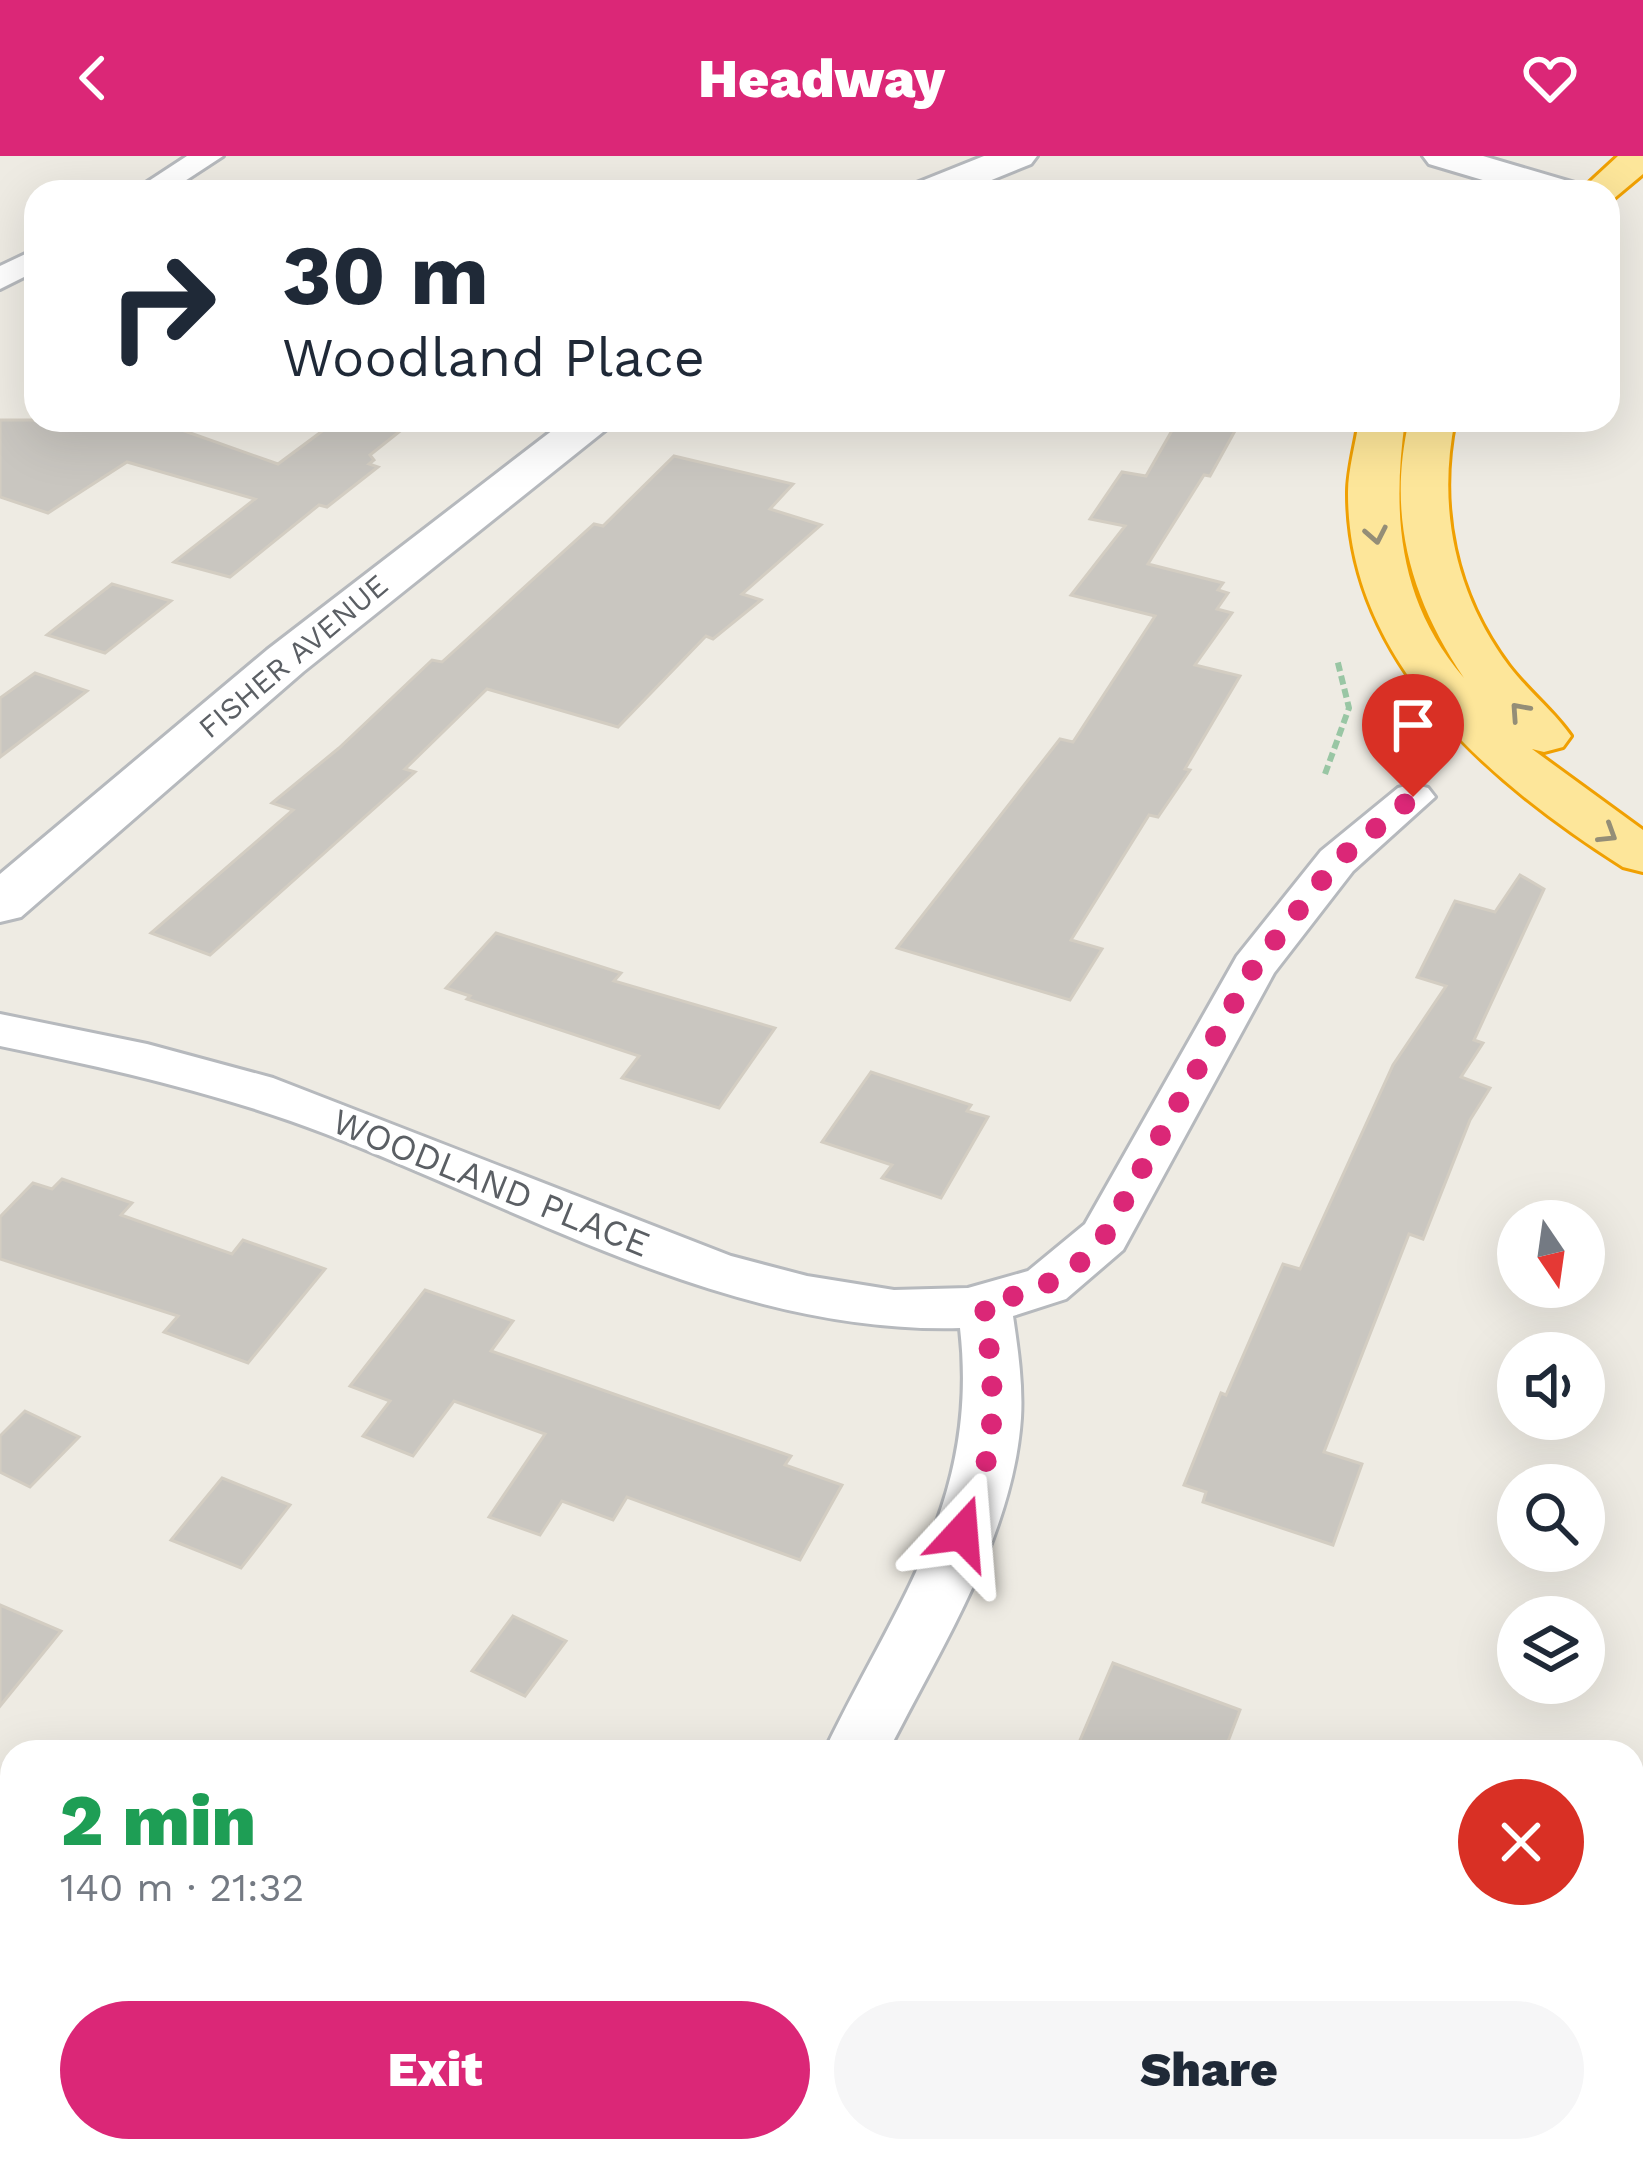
<!DOCTYPE html>
<html lang="en">
<head>
<meta charset="utf-8">
<style>
	:root { --surface:#fff; --page:#f6f6f7; --text:#1f2937; --muted:#747a83; --accent:#db2777 }
	body { margin:0; font-family:"Work Sans",sans-serif; background:var(--page); color:var(--text); height:100vh; display:flex; flex-direction:column; font-size:45px; white-space:nowrap }
	* { box-sizing:border-box; margin:0 }
	p { font-size:39px; color:var(--muted) }
	.icon { flex:none; width:66px; height:66px; fill:none; stroke:currentColor; stroke-width:2; stroke-linecap:round; stroke-linejoin:round }
	.map { position:relative; flex:1; overflow:hidden }
	.sheet { position:absolute; left:0px; top:1584px; width:1644px; height:423px; display:flex; flex-direction:column; background:var(--surface); border-radius:36px 36px 0 0; box-shadow:0 12px 48px #0002 }
	.sheet>* { flex:none }
	.banner { position:absolute; left:24px; top:24px; width:1596px; height:252px; border-radius:36px; box-shadow:0 12px 48px #0002; background:#fff; color:var(--text); overflow:hidden }
	.needle { width:78px; rotate:167deg }
	.tools { position:absolute; left:1497px; top:1044px; display:grid; gap:24px }
	.tools a { display:grid; place-items:center; width:108px; height:108px; border-radius:50%; background:var(--surface); box-shadow:0 12px 48px #0002; font-size:60px }
	.pin { position:absolute; display:grid; place-items:center; width:102px; height:102px; color:#fff; margin:-123px -51px; border-radius:50% 50% 50% 0; rotate:-45deg; box-shadow:0 0 12px #0007 }
	.pin .icon { rotate:45deg }
	.me { position:absolute; width:132px; margin:-66px; rotate:19deg; stroke-linejoin:round; filter:drop-shadow(0 0 9px #0008) }
	.turn { display:flex; align-items:center; gap:42px; height:252px; padding:0 60px; font-size:54px }
	.turn .icon { width:156px; height:156px; stroke-width:2.5 }
	.turn b { display:block; font-size:84px; line-height:102px }
	.round { display:grid; place-items:center; flex:none; width:126px; height:126px; border-radius:63px; background:var(--page) }
	.headline { display:flex; align-items:center; justify-content:space-between; height:204px; padding:0 60px }
	h1 { font-size:72px; font-weight:800; line-height:90px; color:#1e9e55 }
	.action { display:flex; gap:24px; margin-top:auto; padding:24px 60px }
	.action a { flex:1; height:138px; border-radius:72px; background:var(--accent); color:#fff; font-size:48px; font-weight:800; line-height:138px; text-align:center }
	.action a+a { background:var(--page); color:var(--text) }
	header { display:flex; justify-content:space-between; align-items:center; height:156px; padding:0 60px; background:var(--accent); color:#fff; font-size:54px; font-weight:800 }
	.map>svg:first-child { display:block }
</style>
</head>
<body>
<header><svg class="icon" aria-label="back" viewBox="0 0 24 24"><path d="M15 5l-7 7 7 7"/></svg>Headway<svg class="icon" aria-label="heart" viewBox="0 0 24 24"><path d="M12 20l-8-8c-3-5 5-10 8-4 3-6 11-1 8 4z"/></svg></header>
<div class="map">
<svg width="1643" height="2006" viewBox="0 0 1643 2006">
	<rect width="100%" height="100%" fill="#eeebe3"/>
	<g fill="#c9c6c0" stroke="#d3cdc2" stroke-width="3">
		<path d="M0 264H193L179 273 278 308 337 264H414L370 299 374 304 369 308 378 311 327 351 319 349 230 421 174 406 255 343 127 306 48 357 0 341Z"/>
		<path d="M1178 264H1241L1210 320 1204 319 1148 408 1223 427 1218 434 1228 437 1217 453 1232 457 1195 509 1240 520 1185 613 1190 614 1158 661 1149 659 1071 784 1102 793 1070 844 897 792 1060 583 1073 586 1155 460 1071 439 1125 370 1090 363 1122 316 1146 320Z"/>
		<path d="M674 300 793 328 770 353 821 369 742 438 761 444 713 483 706 480 618 571 487 533 405 613 415 616 210 799 151 777 293 654 272 647 339 592 432 504 442 506 594 368 603 370Z"/>
		<path d="M112 428 171 445 105 497 47 479Z"/>
		<path d="M35 517 87 535 0 601V542Z"/>
		<path d="M1520 719 1544 733 1474 884 1483 887 1461 921 1490 932 1470 964 1423 1083 1409 1078 1324 1296 1362 1308 1333 1389 1203 1346 1206 1336 1184 1329 1221 1237 1226 1239 1283 1108 1300 1113 1393 909 1446 830 1417 821 1455 745 1495 756Z"/>
		<path d="M496 777 621 817 614 825 775 872 719 952 622 922 639 900 467 843 470 840 446 832Z"/>
		<path d="M871 916 971 949 967 955 988 961 941 1042 882 1022 892 1009 822 986Z"/>
		<path d="M62 1023 132 1047 121 1059 232 1098 243 1084 325 1113 248 1207 164 1176 178 1160 0 1103V1061L33 1027 52 1033Z"/>
		<path d="M425 1134 513 1165 491 1195 791 1300 785 1309 842 1329 800 1404 627 1341 613 1364 562 1345 540 1379 489 1361 545 1278 454 1245 413 1300 363 1280 390 1245 350 1230Z"/>
		<path d="M25 1255 79 1281 30 1331 0 1316V1280Z"/>
		<path d="M222 1322 290 1349 241 1412 171 1384Z"/>
		<path d="M0 1449 61 1475 0 1550Z"/>
		<path d="M513 1460 566 1485 525 1540 472 1515Z"/>
		<path d="M1113 1507 1240 1554 1224 1596H1075Z"/>
	</g>
	<g fill="none" stroke-linecap="round" stroke-linejoin="round">
		<g stroke="#b6b9bd" stroke-width="6">
			<path id="service" d="M284 1995H325L321 2006H280Z"/>
		</g>
		<g stroke="#b6b9bd" stroke-width="6">
			<g id="minor">
				<path d="M187 0H223L168 36H132Z"/>
				<path d="M36 93V115L0 133V110Z"/>
				<path d="M1413 628 1428 632 1435 641 1353 715 1274 817 1123 1094 1066 1143 1013 1160C1018 1194 1023 1228 1021 1262 1013 1381 940 1492 888 1596H824C894 1449 980 1346 960 1172 734 1178 531 1057 326 978 220 937 111 913 0 890V858L147 888 273 922 731 1100 807 1120 894 1134 968 1132 1028 1115 1085 1068 1237 800 1321 695 1398 632Z"/>
			</g>
		</g>
		<g stroke="#b6b9bd" stroke-width="6">
			<g id="tertiary">
				<path d="M984 0H1037L1031 8 962 36H909L914 28Z"/>
				<path d="M1423 0H1483L1578 28 1583 36H1523L1429 8Z"/>
				<path d="M566 264H618L303 516 21 761 0 766V718L267 494Z"/>
			</g>
		</g>
		<g stroke="#f0a002" stroke-width="6">
			<g id="trunk">
				<path d="M1618 0H1643V18L1612 44 1608 45V36H1579Z"/>
				<path d="M1359 264H1405C1392 359 1398 445 1464 522 1410 442 1387 359 1409 264H1455C1437 351 1455 438 1509 510 1528 535 1554 555 1571 580L1563 591 1544 596 1532 593 1643 674V716L1623 711C1492 628 1347 506 1348 336 1348 313 1356 287 1359 264Z"/>
			</g>
		</g>
		<path stroke="#99c6a4" stroke-width="6" stroke-dasharray="9 4.5" stroke-linecap="butt" d="M1325 618 1349 552 1337 503"/>
		<use href="#service" fill="#fff" fill-rule="evenodd"/>
		<use href="#minor" fill="#fff" fill-rule="evenodd"/>
		<use href="#tertiary" fill="#fff" fill-rule="evenodd"/>
		<use href="#trunk" fill="#fde69a" fill-rule="evenodd"/>
	</g>
	<defs><path id="oneway-chevron" d="M-2-3.5L2.5 0L-2 3.5" fill="none" stroke-width="1.6" stroke-linecap="round" stroke-linejoin="round" transform="scale(3)"/></defs>
	<g stroke="#948e77">
		<use href="#oneway-chevron" transform="translate(1376 379) rotate(79)"/>
		<use href="#oneway-chevron" transform="translate(1519 555) rotate(-132)"/>
		<use href="#oneway-chevron" transform="translate(1608 678) rotate(32)"/>
	</g>
	<g fill="none" stroke-linecap="round" stroke-linejoin="round">
		<path stroke="#db2777" stroke-width="21" stroke-dasharray="0 37.8" d="M962 1377C969 1353 980 1330 986 1306 998 1253 990 1200 984 1147 1035 1137 1072 1122 1104 1081L1254 811 1337 705 1413 641"/>
	</g>
	<g text-anchor="middle" dominant-baseline="central" stroke-width="9" stroke-linejoin="round" paint-order="stroke">
		<g font-size="30" fill="#5b5f64" stroke="#fff">
			<text transform="translate(293 500) rotate(-40)">FISHER AVENUE</text>
		</g>
		<g font-size="36" fill="#5b5f64" stroke="#fff">
			<text transform="translate(491 1027) rotate(22)">WOODLAND PLACE</text>
		</g>
	</g>
</svg>
<div class="tools">
<a><svg class="needle" viewBox="-14 -14 28 28"><path d="M0-13l5 13h-10z" fill="#e53935"/><path d="M0 13l5-13h-10z" fill="#747a83"/></svg></a>
<a><svg class="icon" aria-label="sound" viewBox="0 0 24 24"><path d="M4 9h4l5-4v14l-5-4H4zM17 9q2 3 0 6"/></svg></a>
<a><svg class="icon" aria-label="search" viewBox="0 0 24 24"><circle cx="10" cy="10" r="6"/><path d="M15 15l6 6"/></svg></a>
<a><svg class="icon" aria-label="layers" viewBox="0 0 24 24"><path d="M12 4l9 5-9 5-9-5zM3 14l9 5 9-5"/></svg></a>
</div>
<div class="pin" style="left:1413px;top:641px;background:#d93025"><svg class="icon" aria-label="arrive" viewBox="0 0 24 24"><path d="M6 21V4h12l-3 4 3 4H6"/></svg></div>
<svg class="me" style="left:962px;top:1377px" viewBox="-20 -20 40 40"><path d="M0-17L14 15 0 8-14 15z" fill="#db2777" stroke="#fff" stroke-width="4"/></svg>
<div class="banner">
<div class="turn"><svg class="icon" aria-label="right" viewBox="0 0 24 24"><path d="M7 20v-9h11M14 6l5 5-5 5"/></svg><div><b>30 m</b>Woodland Place</div></div>
</div>
<section class="sheet">
<div class="headline"><div><h1>2 min</h1><p>140 m · 21:32</p></div><a class="round" style="background:#d93025;color:#fff"><svg class="icon" aria-label="close" viewBox="0 0 24 24"><path d="M6 6l12 12M18 6L6 18"/></svg></a></div>
<div class="action"><a>Exit</a><a>Share</a></div>
</section>
</div>
</body>
</html>
